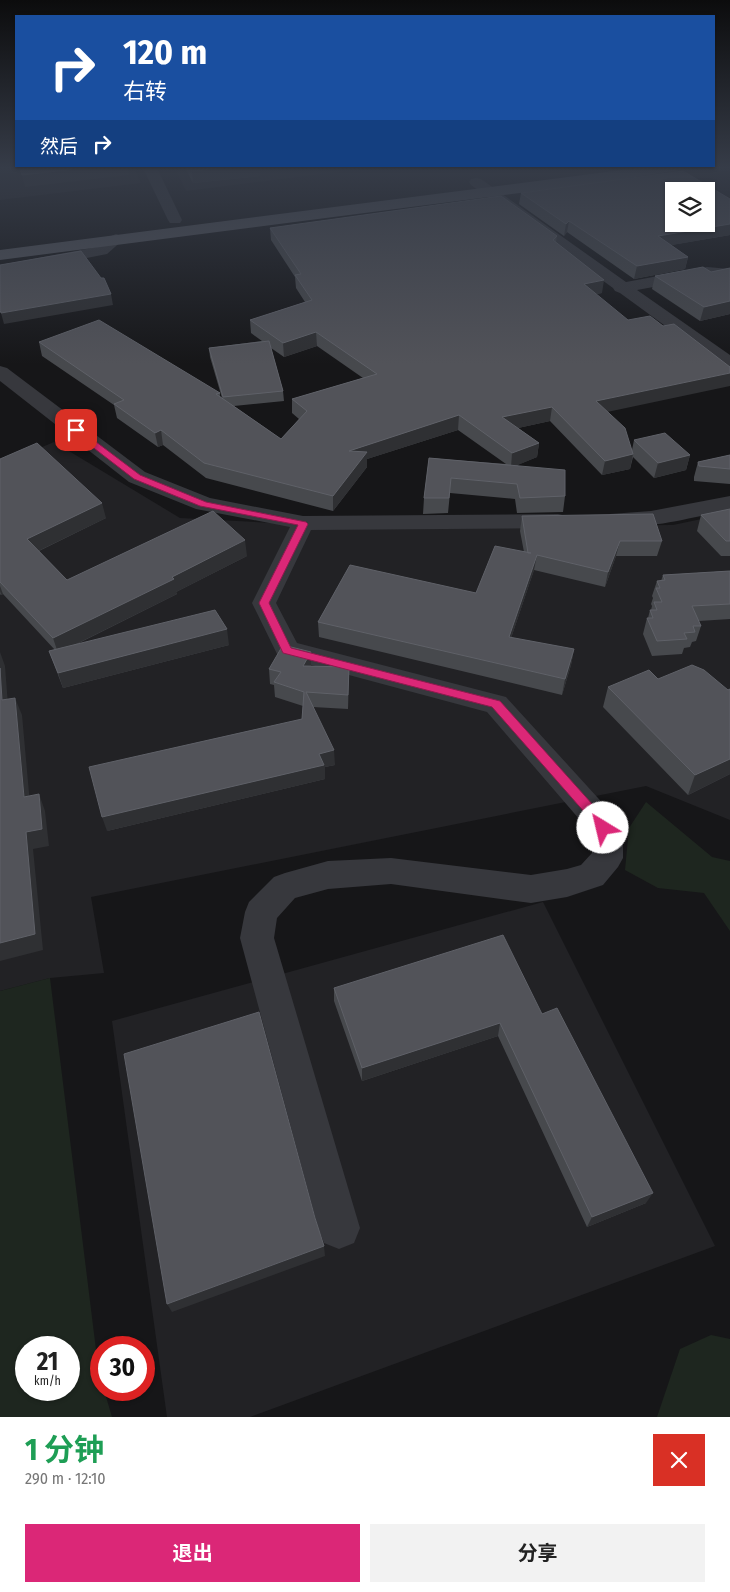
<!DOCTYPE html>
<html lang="zh">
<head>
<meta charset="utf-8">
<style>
	:root { --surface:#fff; --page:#f2f2f2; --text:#222; --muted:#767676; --accent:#db2777 }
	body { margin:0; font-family:"Fira Sans Condensed","Noto Sans SC",sans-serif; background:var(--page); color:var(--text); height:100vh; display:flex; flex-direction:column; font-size:19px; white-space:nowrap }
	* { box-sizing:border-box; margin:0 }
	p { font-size:16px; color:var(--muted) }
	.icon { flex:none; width:28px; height:28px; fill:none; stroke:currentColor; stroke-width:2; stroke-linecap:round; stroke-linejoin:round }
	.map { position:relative; height:1417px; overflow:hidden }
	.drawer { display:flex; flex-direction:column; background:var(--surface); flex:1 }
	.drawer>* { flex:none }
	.top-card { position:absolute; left:15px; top:15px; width:700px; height:152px; border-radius:0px; box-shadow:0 1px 4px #0004; background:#1a4fa0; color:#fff; overflow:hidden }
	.controls { position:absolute; left:665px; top:182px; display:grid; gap:10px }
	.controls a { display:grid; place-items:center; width:50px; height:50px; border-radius:0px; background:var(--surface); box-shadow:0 1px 4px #0004; font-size:25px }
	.speed { position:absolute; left:15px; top:1336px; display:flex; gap:10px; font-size:25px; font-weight:700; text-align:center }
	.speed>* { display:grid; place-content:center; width:65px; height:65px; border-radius:50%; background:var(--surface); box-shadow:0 1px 4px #0004; line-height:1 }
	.speed small { font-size:12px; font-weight:400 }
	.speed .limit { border:8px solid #d22; background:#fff; color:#111 }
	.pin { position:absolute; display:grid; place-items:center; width:42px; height:42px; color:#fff; margin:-21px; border-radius:10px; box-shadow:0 2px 8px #0006 }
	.me { position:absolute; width:55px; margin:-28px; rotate:324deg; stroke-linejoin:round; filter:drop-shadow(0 0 4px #0008) }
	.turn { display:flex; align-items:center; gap:18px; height:105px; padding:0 25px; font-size:22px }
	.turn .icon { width:65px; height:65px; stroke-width:2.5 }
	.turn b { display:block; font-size:35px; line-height:42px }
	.then { display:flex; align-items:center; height:48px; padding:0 25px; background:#0003; gap:10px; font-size:19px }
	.round { display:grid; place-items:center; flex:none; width:52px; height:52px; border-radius:0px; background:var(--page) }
	.overview { display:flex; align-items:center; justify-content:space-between; height:85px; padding:0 25px }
	h1 { font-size:30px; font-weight:700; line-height:38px; color:#1e9e55 }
	.primary-button { display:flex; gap:10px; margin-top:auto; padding:10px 25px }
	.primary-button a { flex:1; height:58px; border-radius:0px; background:var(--accent); color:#fff; font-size:20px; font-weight:700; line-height:58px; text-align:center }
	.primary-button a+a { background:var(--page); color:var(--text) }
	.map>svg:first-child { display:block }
</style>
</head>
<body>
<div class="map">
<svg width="730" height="1417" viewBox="0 0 730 1417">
	<rect width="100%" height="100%" fill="#161618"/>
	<g fill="#222225">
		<path d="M0 166H133L141 183 0 200Z"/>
		<path d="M174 166H385L186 191Z"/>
		<path d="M54 442 180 518 346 527 673 525 730 513V820L646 786 91 897 104 973 50 978 0 991V465Z"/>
		<path d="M543 902 715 1246 250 1417H167L112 1021Z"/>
	</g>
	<g fill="#1e261f" fill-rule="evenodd">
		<path d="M646 802 712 857 730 861V931L704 893 658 888 625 870 629 828Z"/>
		<path d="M50 978 101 1390H104L112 1417H0V991ZM26 1348H69V1390H26Z"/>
		<path d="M711 1335 730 1339V1417H657L680 1349Z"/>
	</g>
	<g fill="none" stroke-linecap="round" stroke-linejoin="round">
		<g fill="#37383d" fill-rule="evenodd">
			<path d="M142 166H156L182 220 180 223H170L168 220Z"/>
			<path d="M476 178 481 179 626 282 707 267 730 269V279L707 277 637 290 730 355V370L723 368 620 293 615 291 613 288 471 185 469 182 471 179Z"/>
			<path d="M116 234 121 236 124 239 107 254 0 275V265L97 247 111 236Z"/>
			<path d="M0 366 7 368 145 472 210 498 303 516 558 514 566 516 569 521 566 526 558 528 311 530 276 603 297 643 506 697 608 809 623 838V858L618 867 603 885 567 897 531 903 391 884 328 889 295 898 277 918 274 938 360 1228 354 1243 339 1249 324 1243 318 1228 240 938 245 912 249 902 274 877 285 873 328 861 391 858 531 875 567 869 581 865 592 853 593 838 586 827 487 712 278 656 252 603 290 527 196 509 129 482 0 381Z"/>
			<path d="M730 496V510C695 516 645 532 610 524L607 519 610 514 651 511Z"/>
		</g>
		<path fill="#53555c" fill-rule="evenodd" d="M653 166H686L680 170 604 182 0 260V250Z"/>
	</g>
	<g fill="#47494d" fill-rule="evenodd">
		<path d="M184 166H259L260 176 193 183Z"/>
		<path d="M521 193 730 199V235L671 245 688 257 685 269 634 279 567 232 564 236 519 204Z"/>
		<path d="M270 228 557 236 556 242 602 293 596 294 608 412 632 450 634 440 690 455 686 470 654 478 633 457 630 469 602 475 550 421 518 428 539 443 537 457 517 465 565 496 563 512 517 513 515 499 450 493 448 513 423 514 424 498 429 458 506 464 458 430 367 459V467L333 511 206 478 163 445 158 447 117 418 114 405 42 356 39 342 220 393V396L222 398 210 357 209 348 262 341 251 333 250 320 305 302 296 288 295 277 271 240ZM317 346 363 378 292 399V413L299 419 281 439 234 406 284 401 283 391 271 348 284 357Z"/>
		<path d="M730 268V314L700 321 652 289 655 276 711 272Z"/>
		<path d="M730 455V484L694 481V477L698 462Z"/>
		<path d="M0 459 106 518 39 551 67 580 247 556 176 592 177 594 77 644 229 645 63 688 49 651 55 650 3 594 1 595 0 594Z"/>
		<path d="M730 509V556H721L697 531 701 515Z"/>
		<path d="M522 516 662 541 657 556H616L605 587 534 570 511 638 574 649 571 665 562 695 319 637 318 622 476 593 524 552 520 531Z"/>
		<path d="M730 571V619L699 621 701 626 696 641 692 642 690 647 684 648 682 654 652 656 643 634 647 618H648L650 610H651L652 606 651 604 653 598 652 596 657 581H661L663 575Z"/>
		<path d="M311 666 349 667 348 709 313 707 335 765 325 767V779L107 831 302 719 303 706 275 697 274 685 270 684 269 669Z"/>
		<path d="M658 679 728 690 730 689V774L688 795 603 707 608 687Z"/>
		<path d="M334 988 542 1014 646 1203 587 1227 498 1036 362 1081 334 1001Z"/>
	</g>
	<g fill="#2f3033">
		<path d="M101 166H128L129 175 25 187 22 175Z"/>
		<path d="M237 166H259L260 176 193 183 192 171Z"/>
		<path d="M327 166H342L328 168Z"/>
		<path d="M569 221 567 232 564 236 566 224Z"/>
		<path d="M730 224V235L655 248 658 236Z"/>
		<path d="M688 257 685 269 634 279 637 266Z"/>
		<path d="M604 280 602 293 581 297 584 284Z"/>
		<path d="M111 294 113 305 4 324 1 313Z"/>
		<path d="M730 301V314L700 321 704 307Z"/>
		<path d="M316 332 317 346 284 357 283 343Z"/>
		<path d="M730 373V386L593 415 596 401Z"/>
		<path d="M552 407 550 421 500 432 502 417Z"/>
		<path d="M459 415 458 430 367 459V467L333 511V496L349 451Z"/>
		<path d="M161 430 163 445 158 447 155 433Z"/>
		<path d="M539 443 537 457 511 468 512 453Z"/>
		<path d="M633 454 630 469 602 475 605 461Z"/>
		<path d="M690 455 686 470 654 478 658 463Z"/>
		<path d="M102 503 106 518 32 554 27 539Z"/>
		<path d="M245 540 247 556 176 592 177 594 58 653 53 638Z"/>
		<path d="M620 541 616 556 605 587 608 572Z"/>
		<path d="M537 555 534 570 506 653 509 637Z"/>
		<path d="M0 586 3 594 1 595 0 591Z"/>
		<path d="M227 629 229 645 63 688 58 673Z"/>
		<path d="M574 649 571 665 562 695 565 679Z"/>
		<path d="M0 652 5 666 9 718 2 700 0 668Z"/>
		<path d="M311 652V667L303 666Z"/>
		<path d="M349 667V682L348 709V695Z"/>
		<path d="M15 698 22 715 31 815 24 797Z"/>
		<path d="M334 750 335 765 325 767V779L107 831 102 817 319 754Z"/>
		<path d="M730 759V774L688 795 695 775Z"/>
		<path d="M39 794 45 811 49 846 33 849 43 950 0 961V943L26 832Z"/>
		<path d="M500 1023 498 1036 362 1081V1068Z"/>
		<path d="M653 1193 646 1203 587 1227 592 1217Z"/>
		<path d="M324 1246 325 1256 172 1312 167 1304Z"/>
	</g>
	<g fill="#525359" stroke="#5f6168" fill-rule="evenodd">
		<path d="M19 166H101L22 175Z"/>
		<path d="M189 166H237L192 171Z"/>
		<path d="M683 171 730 199V224L658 236 688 257 637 266 569 221 566 224 521 193ZM674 191H706V224H674Z"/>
		<path d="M501 196 557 236 553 240 604 280 584 284 628 320 650 316 663 326 674 324 730 367V373L596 401 625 428 633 454 605 461 552 407 502 417 539 443 512 453 459 415 349 451 367 452 333 496 204 463 161 430 155 433 114 404 124 400 39 342 99 320 220 393 216 394 281 439 307 411 292 399 377 374 316 332 283 343 250 320 312 300 295 275 301 274 270 228Z"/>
		<path d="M81 251 101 278H104L111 294 1 313 0 310V265Z"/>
		<path d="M703 267 711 272 730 268V301L704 307 655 276Z"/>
		<path d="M269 341 283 391 223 397 209 348Z"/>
		<path d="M665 433 690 455 658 463 634 440Z"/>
		<path d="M37 443 102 503 27 539 67 580 213 511 245 540 172 577 174 579 53 638 0 582V459Z"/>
		<path d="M730 455V469L699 466 698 462Z"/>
		<path d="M429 458 565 470V496L520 498 517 484 451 478 449 498H424Z"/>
		<path d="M730 509V541H726L701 515Z"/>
		<path d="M653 514 662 541H620L608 572 537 555 509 637 574 649 565 679 318 622 350 565 476 593 495 546 531 553H528L522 516Z"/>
		<path d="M730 571V604L692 606 701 626H693L695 632 684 633 687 639 657 641 647 618H653L650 610H657L654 602H662L656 588H660L657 581 665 580 663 575Z"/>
		<path d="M215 610 227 629 58 673 49 651Z"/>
		<path d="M283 645 311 652 303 666 349 667 348 695 306 692 334 750 319 754 324 765 102 817 89 767 302 719 304 692 274 682 281 672 269 669Z"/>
		<path d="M692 665 704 670 728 690 730 689V759L695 775 608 687 649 670 658 679Z"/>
		<path d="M0 668 2 700 15 698 24 797 39 794 42 829 26 832 35 934 0 943Z"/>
		<path d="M503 935 542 1014 557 1008 653 1193 592 1217 500 1023 362 1068 334 988Z"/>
		<path d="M259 1012 315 1218 324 1246 167 1304 124 1054Z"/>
	</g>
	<linearGradient id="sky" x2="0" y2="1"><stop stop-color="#0c0c0d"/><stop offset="0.46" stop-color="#363c48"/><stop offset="1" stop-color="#363c48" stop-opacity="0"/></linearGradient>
	<rect width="730" height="364" fill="url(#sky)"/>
	<path fill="#db2777" stroke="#8e194d" d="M73 429H79L140 475 206 502 306 522 308 524 269 603 291 648 500 701 602 815 609 828 607 832 603 833 598 832 593 822 492 707 283 653 259 603 298 525 200 506 134 479 73 432Z"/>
</svg>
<div class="controls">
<a><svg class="icon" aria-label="layers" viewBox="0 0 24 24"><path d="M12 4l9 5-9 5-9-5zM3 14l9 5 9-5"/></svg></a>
</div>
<div class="speed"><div>21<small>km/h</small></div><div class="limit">30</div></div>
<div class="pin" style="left:76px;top:430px;background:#d93025"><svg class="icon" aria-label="arrive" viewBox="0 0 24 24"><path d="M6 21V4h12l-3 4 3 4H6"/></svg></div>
<svg class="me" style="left:603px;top:828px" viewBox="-20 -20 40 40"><circle r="19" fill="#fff"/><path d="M0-13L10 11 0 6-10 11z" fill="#db2777"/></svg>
<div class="top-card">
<div class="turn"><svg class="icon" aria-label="right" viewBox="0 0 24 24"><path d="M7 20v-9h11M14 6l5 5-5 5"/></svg><div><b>120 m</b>右转</div></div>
<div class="then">然后<svg class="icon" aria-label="right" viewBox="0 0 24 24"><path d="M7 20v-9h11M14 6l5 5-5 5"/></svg></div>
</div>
</div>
<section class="drawer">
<div class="overview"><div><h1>1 分钟</h1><p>290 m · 12:10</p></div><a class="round" style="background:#d93025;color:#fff"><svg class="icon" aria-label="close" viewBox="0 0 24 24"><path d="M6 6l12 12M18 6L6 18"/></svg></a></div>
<div class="primary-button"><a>退出</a><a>分享</a></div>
</section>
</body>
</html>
